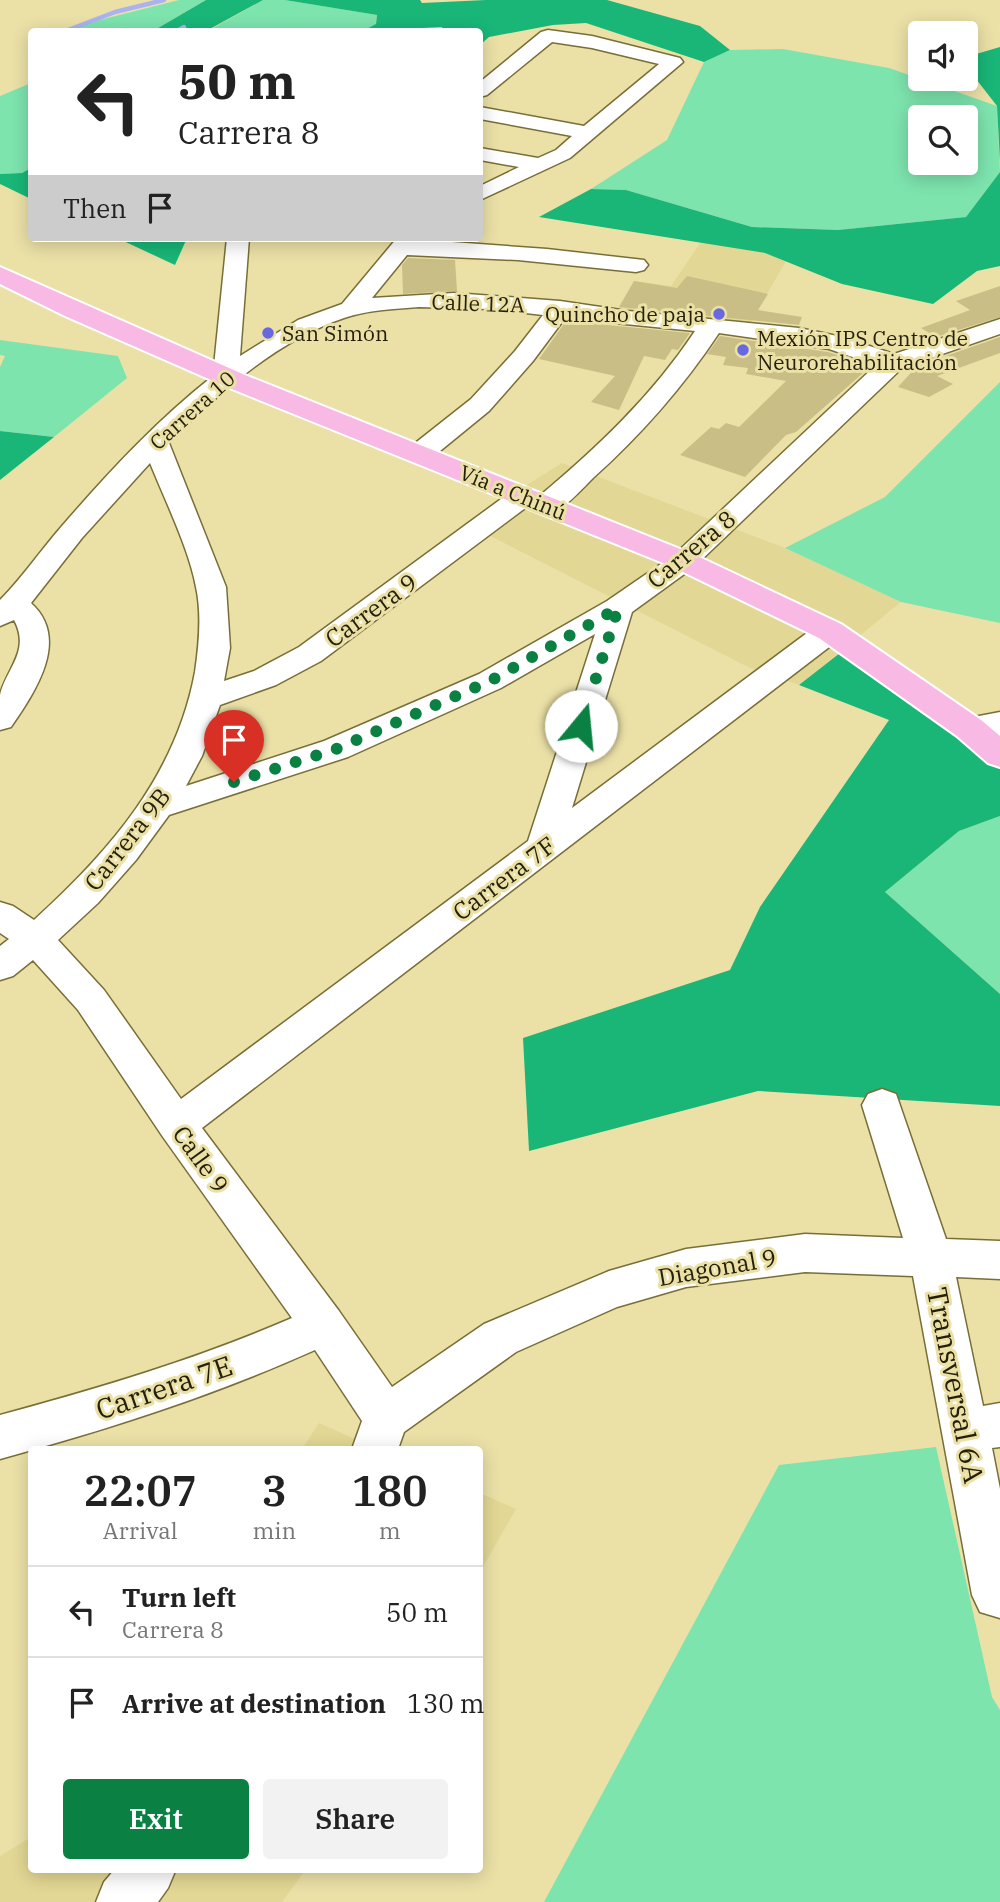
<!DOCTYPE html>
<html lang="en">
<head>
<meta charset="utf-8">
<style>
	:root { --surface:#fff; --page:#f2f2f2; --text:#222; --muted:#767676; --line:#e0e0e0; --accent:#0b8043 }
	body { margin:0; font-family:"IBM Plex Serif",serif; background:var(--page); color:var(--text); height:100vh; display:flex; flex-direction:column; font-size:26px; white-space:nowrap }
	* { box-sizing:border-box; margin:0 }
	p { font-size:23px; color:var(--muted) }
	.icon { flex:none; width:38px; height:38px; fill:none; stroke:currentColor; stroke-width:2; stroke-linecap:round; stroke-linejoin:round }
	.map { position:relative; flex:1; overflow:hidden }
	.side { position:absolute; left:28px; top:1446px; width:455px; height:427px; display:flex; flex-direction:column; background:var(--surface); border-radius:7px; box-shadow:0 4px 18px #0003 }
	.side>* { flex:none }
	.top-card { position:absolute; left:28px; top:28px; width:455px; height:214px; border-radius:7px; box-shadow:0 4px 18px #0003; background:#fff; color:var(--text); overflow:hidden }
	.fabs { position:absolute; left:908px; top:21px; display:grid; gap:14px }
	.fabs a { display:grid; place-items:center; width:70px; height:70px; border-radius:7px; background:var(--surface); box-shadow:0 4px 18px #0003; font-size:35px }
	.pin { position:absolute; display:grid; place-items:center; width:60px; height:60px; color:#fff; margin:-72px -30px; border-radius:50% 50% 50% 0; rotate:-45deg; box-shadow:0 0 7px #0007 }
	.pin .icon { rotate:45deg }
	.me { position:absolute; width:77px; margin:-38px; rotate:17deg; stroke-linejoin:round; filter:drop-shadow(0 0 5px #0008) }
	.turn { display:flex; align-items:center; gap:24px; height:147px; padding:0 35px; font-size:32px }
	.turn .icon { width:91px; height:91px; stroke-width:2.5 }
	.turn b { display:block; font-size:49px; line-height:60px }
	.then { display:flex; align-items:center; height:66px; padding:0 35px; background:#0003; gap:14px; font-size:26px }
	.eta { display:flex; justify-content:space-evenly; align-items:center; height:119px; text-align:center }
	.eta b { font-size:42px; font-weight:600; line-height:49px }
	.button { display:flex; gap:14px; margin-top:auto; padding:14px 35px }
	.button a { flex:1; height:80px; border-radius:7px; background:var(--accent); color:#fff; font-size:28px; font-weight:600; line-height:80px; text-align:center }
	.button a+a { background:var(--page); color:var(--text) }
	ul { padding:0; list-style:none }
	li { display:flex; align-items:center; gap:21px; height:91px; padding:0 35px; border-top:2px solid var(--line) }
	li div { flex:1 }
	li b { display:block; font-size:26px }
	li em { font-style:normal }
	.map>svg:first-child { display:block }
</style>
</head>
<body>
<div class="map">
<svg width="1000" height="1902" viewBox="0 0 1000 1902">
	<rect width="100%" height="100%" fill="#ebe1a7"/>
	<g fill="#e2d794">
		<path d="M701 242 765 253 786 261 750 324 617 311 634 281 671 286Z"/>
		<path d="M562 463 785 548 901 602 799 685 748 667 465 523Z"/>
		<path d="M319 1423 378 1449H302Z"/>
		<path d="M480 1493 516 1509 480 1572Z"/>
		<path d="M31 1837 32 1869H306L282 1902H0V1856Z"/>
	</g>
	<g fill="#7de4ae" fill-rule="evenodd">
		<path d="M179 0H206L153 31 52 32Z"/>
		<path d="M263 0H285L377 15 375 29 367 31 206 32Z"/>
		<path d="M783 49 889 68 997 106 1000 172 966 217 838 230 752 227 626 190 591 189 667 140 704 62 730 50ZM920 117H966V163H920Z"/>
		<path d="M31 83V168L22 173 0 174V96Z"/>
		<path d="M0 340 118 356 127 378 54 437 0 431V367L5 356 0 355Z"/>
		<path d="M1000 382V623L901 602 785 548 885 497Z"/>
		<path d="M1000 816V994L885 892 959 831Z"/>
		<path d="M936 1447 992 1697 1000 1710V1902H544L779 1465Z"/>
	</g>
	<g fill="#19b678">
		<path d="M206 0H263L206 31H153Z"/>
		<path d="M285 0H420L422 3 486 0H607L700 26 730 50 704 62 586 23 553 25 489 37 480 45V32L443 31 442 27 363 31 376 24 377 15Z"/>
		<path d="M1000 47V162L997 106 966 66V57Z"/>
		<path d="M31 168V199L0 184V174L22 173Z"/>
		<path d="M1000 172V266L977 271 933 304 842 284 765 253 539 217 591 189 626 190 752 227 838 230 966 217Z"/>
		<path d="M117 238H187L175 265Z"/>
		<path d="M0 431 54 437 0 480Z"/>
		<path d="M845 649 966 735 1000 769V816L959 831 885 892 1000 994V1106L758 1091 529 1151 523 1038 730 970 760 907 889 720 799 685Z"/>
	</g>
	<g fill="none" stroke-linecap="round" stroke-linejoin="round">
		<g stroke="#abb2f2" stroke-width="4.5">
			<path d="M63 32 115 12 164 0"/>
			<path d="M175 32 184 27"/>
		</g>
	</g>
	<g fill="#c9bf86">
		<path d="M408 258 455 260 457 291 403 294 402 265Z"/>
		<path d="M687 276 768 294 758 310 802 317 799 325 619 307 634 281 677 288Z"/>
		<path d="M1000 286V317L936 337 921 328 970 310 956 301Z"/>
		<path d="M566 321 690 333 678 350 672 349 665 360 644 356 619 410 591 402 615 376 539 359Z"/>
		<path d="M720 336 828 352 871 366 796 432 786 435 745 477 680 455 711 427 719 429 726 423 739 427 786 381 746 374 748 368 723 365 726 357 707 354Z"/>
		<path d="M1000 337V353L937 376 953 384 929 397 898 387 917 366Z"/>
	</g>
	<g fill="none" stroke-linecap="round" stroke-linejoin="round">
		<g stroke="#786e37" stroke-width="3">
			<g id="minor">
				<path d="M548 30 592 36 680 58 683 62 570 158 480 200V186L519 167 480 160V148L538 158 556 150 572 136 480 119V107L584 126 659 64 592 48 552 42 487 95 480 97V82L541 32Z"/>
				<path d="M227 238H249L240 356 298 320 342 304 397 238 547 249 644 260 648 265 644 270 636 272 518 260 407 255 372 298 454 293 560 301 628 311 799 328 842 337 894 354 1000 319V334L902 368 694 567 632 612 572 808 819 624 830 621 841 624 845 631 841 638 202 1128 339 1311 392 1387 484 1324 609 1271 686 1249 805 1234 903 1238 862 1105 868 1094 882 1089 896 1094 946 1239 1000 1241V1279L956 1277 983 1406 1000 1403V1447L992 1448 1000 1489V1618L980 1612 972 1595 913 1276 805 1272 686 1287 617 1307 516 1352 404 1432 398 1449H352L362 1421 315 1350C210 1397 109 1429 0 1459V1415C103 1387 194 1360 292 1318L163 1137 78 1010 33 960 13 976 0 980V946L9 939 0 933V902L13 906 34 920C110 851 176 775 195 672 199 645 202 614 196 587 189 549 165 500 150 463L82 538 31 603C71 639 35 692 11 727L0 730C0 719 0 706 0 695 6 669 31 651 14 620L0 626V600C23 577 40 551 62 526 108 473 157 420 213 376ZM419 307 489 309 543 315 515 351 471 399 409 448 406 454 409 460 419 462 429 460 489 411 533 361 565 318 695 331C652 396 596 449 536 499L532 505 536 511C543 513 550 514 557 510 570 503 582 489 593 478 641 435 683 387 719 333L829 349 876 365 674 555 607 601 479 674 324 741 186 786 202 756 220 705 276 685 321 661 532 503 536 497 532 491 522 489 512 491 299 647 254 671 224 681 230 648 226 587 169 443C217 394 278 340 344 318 368 310 394 309 419 307ZM595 634 528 841 181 1099 104 990 58 940 98 903 136 860 169 815 348 757 501 688Z"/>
				<path d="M1000 712V734L969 739 958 736 953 728 958 720Z"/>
				<path d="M115 1869H176L168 1888 158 1902H96L104 1882Z"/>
			</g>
		</g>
		<g stroke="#fff" stroke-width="4">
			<path id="major" d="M0 267 245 375 695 555 841 624 981 720 1000 736V767L988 763 957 736 819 638 673 567 227 387 65 316 0 284Z"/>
		</g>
		<use href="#minor" fill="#fff" fill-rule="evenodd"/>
		<use href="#major" fill="#f8b9e5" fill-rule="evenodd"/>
	</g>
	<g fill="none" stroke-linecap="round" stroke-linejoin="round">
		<path stroke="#0b8043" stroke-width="12" stroke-dasharray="0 21.6" d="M234 782 336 749 490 681 618 608 581 726"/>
	</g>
	<g fill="#6868e1" stroke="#ebe1a7" stroke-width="2.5">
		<circle cx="719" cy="314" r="7"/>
		<circle cx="268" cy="333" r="7"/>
		<circle cx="743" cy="350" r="7"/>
	</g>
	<g text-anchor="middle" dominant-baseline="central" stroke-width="6" stroke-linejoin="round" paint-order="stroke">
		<g font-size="21" fill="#231f08" stroke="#ebe1a7">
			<text transform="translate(478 303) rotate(2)">Calle 12A</text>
			<text transform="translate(192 410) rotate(-42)">Carrera 10</text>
			<text transform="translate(513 492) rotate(22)">Vía a Chinú</text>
		</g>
		<g font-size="21" fill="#231f08" stroke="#ebe1a7" text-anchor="start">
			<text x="705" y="314" text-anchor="end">Quincho de paja</text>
			<text x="282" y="333">San Simón</text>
			<text x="757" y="338">Mexión IPS Centro de<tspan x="757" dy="24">Neurorehabilitación</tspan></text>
		</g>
		<g font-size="24" fill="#231f08" stroke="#ebe1a7">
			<text transform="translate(691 549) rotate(-40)">Carrera 8</text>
			<text transform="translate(371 610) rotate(-36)">Carrera 9</text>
			<text transform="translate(127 839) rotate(-52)">Carrera 9B</text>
			<text transform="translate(504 878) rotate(-37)">Carrera 7F</text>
			<text transform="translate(201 1159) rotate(54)">Calle 9</text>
			<text transform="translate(717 1267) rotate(-10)">Diagonal 9</text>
		</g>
		<g font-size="28" fill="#231f08" stroke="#ebe1a7">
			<text transform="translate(956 1385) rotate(79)">Transversal 6A</text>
			<text transform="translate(164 1387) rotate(-19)">Carrera 7E</text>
		</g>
	</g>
</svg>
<div class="fabs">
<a><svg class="icon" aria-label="sound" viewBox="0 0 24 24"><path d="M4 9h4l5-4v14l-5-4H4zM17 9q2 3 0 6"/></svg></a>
<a><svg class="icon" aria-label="search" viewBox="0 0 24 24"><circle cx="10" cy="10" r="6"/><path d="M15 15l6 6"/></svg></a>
</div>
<div class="pin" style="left:234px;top:782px;background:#d93025"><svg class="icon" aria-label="arrive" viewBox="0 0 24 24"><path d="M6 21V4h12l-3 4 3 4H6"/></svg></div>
<svg class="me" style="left:581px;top:726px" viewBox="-20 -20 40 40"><circle r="19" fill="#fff"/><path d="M0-13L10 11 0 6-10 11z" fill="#0b8043"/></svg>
<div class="top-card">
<div class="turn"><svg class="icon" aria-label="left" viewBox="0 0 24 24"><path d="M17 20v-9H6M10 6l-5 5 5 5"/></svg><div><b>50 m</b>Carrera 8</div></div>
<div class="then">Then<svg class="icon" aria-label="arrive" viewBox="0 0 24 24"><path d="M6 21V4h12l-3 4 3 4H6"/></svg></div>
</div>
<section class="side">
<div class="eta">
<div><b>22:07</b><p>Arrival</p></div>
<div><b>3</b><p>min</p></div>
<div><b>180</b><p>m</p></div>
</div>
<ul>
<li><svg class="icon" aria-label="left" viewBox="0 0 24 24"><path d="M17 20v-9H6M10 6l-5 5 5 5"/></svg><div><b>Turn left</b><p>Carrera 8</p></div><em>50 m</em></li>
<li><svg class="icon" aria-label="arrive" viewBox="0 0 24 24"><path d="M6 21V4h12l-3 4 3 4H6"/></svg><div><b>Arrive at destination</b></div><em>130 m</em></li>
</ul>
<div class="button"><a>Exit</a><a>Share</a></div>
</section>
</div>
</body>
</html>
